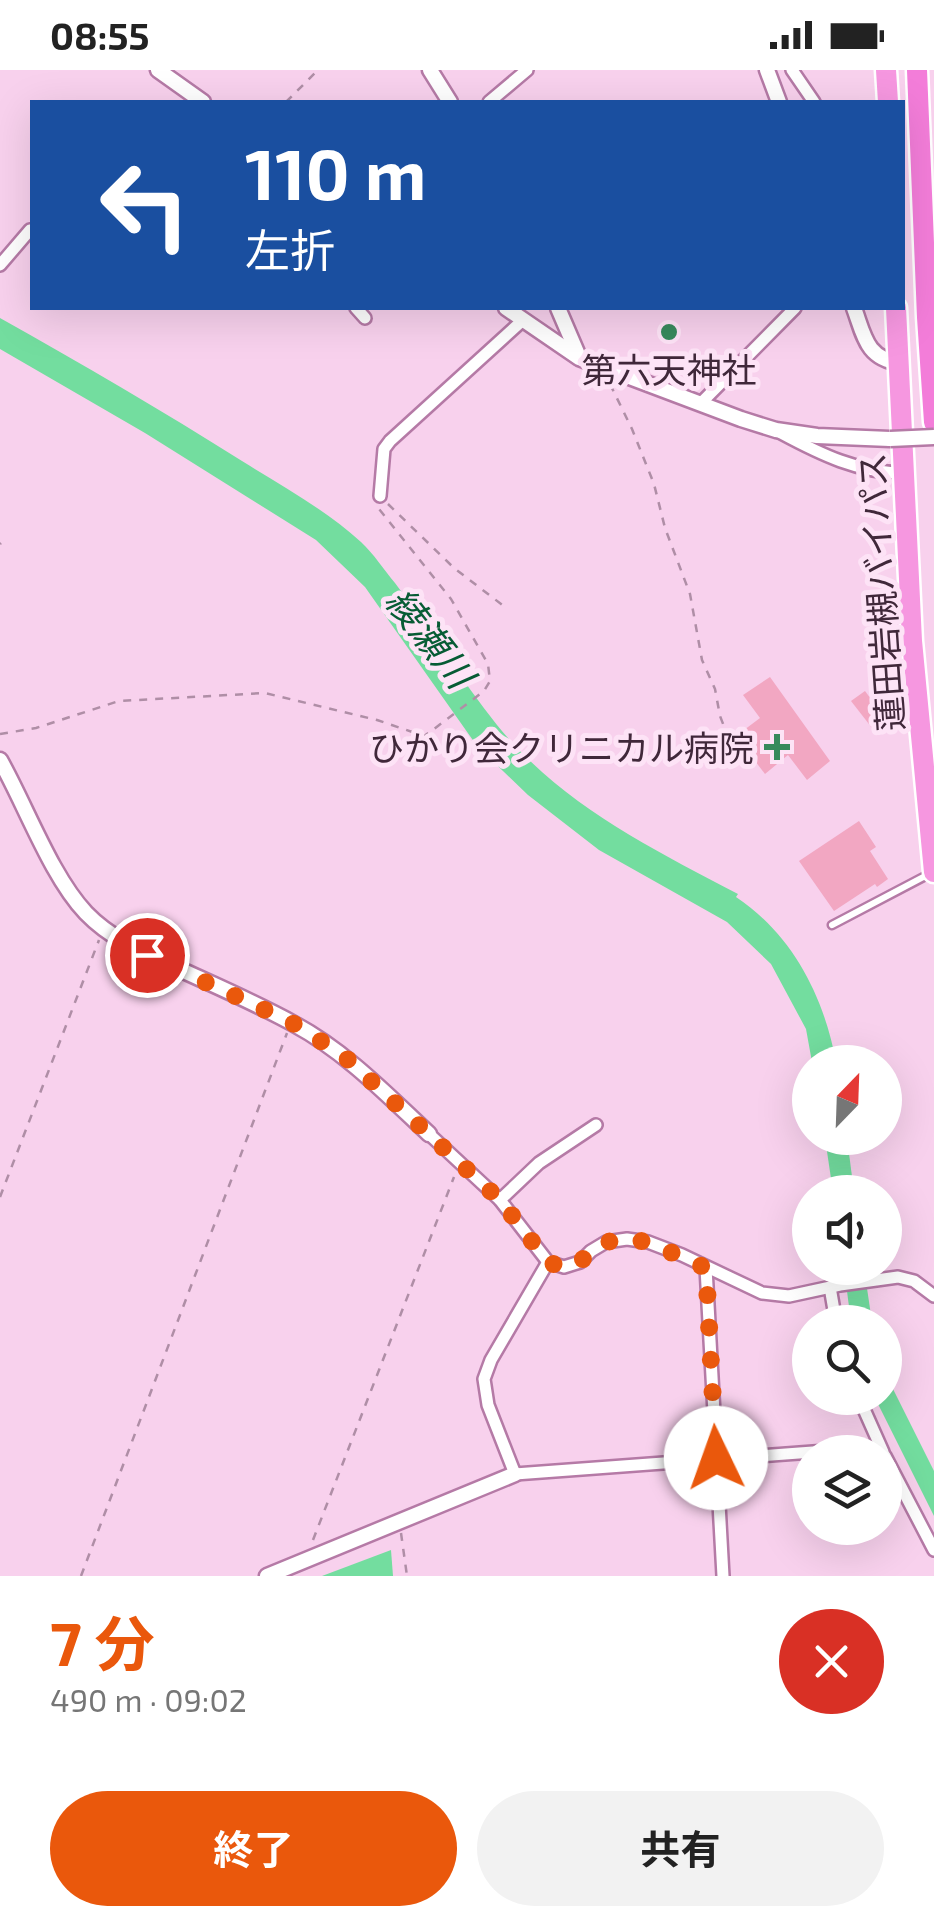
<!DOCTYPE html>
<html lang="ja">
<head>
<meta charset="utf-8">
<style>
	:root { --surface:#fff; --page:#f2f2f2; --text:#222; --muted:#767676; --accent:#ea580c }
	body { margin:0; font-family:"Exo 2","Noto Sans JP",sans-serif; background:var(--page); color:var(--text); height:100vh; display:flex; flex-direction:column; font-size:38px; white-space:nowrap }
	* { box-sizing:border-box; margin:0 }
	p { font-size:32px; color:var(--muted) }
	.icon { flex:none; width:55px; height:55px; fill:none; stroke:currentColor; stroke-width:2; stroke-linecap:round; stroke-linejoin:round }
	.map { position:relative; height:1506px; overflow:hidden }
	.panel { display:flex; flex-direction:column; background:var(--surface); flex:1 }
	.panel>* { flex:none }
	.hud { position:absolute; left:30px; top:30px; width:875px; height:210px; border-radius:0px; box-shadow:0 10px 40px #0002; background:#1a4fa0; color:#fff; overflow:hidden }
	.needle { width:65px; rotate:23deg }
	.fabs { position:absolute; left:792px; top:975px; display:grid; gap:20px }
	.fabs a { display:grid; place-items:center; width:110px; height:110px; border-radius:50%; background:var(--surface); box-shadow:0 10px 40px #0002; font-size:50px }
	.pin { position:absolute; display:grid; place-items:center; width:85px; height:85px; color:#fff; margin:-42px; border:5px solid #fff; border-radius:50%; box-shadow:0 2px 10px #0007 }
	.me { position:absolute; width:110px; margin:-55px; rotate:357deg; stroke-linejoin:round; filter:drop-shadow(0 0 8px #0008) }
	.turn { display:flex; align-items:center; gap:35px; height:210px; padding:0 50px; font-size:45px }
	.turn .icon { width:130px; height:130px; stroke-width:2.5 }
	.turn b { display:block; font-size:70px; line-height:85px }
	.round { display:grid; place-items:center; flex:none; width:105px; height:105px; border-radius:52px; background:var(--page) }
	.head { display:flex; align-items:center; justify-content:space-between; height:170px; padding:0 50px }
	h1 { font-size:60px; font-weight:700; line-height:75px; color:var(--accent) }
	.action { display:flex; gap:20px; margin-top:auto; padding:20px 50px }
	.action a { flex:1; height:115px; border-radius:60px; background:var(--accent); color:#fff; font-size:40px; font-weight:700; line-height:115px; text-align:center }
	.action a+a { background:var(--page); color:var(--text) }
	.status { display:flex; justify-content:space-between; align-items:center; height:70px; padding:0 50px; background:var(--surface); direction:ltr }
	.status svg { height:28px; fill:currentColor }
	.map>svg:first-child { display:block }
</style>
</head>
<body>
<div class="status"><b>08:55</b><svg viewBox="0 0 49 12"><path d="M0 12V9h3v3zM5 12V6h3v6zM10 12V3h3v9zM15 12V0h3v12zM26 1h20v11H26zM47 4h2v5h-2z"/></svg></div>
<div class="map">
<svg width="934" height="1506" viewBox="0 0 934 1506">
	<rect width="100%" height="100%" fill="#f8d1ed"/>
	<g fill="#73dd9f">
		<path d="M0 248C82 294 163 341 242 391 282 416 326 440 361 472 374 484 384 500 395 513 430 559 461 610 497 655 562 735 649 777 738 824L736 827C793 865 824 927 836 992H812L806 959 771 894 727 852 599 780 528 725 477 676 365 517 316 470 145 363 0 279Z"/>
		<path d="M825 1068H847L854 1122H833Z"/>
		<path d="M844 1198H864L872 1252H851Z"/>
		<path d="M885 1303 934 1401V1446L875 1328H885Z"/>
		<path d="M391 1480 393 1506H322Z"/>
	</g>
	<g fill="#f2a7c2">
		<path d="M770 607 830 691 807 710 788 685 765 704 736 666 760 648 743 625Z"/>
		<path d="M865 621 885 648 872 658 851 631Z"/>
		<path d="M859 751 876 777 870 781 888 809 877 817 875 814 834 841 799 791Z"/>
	</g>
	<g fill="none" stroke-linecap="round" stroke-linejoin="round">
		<g stroke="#b57aa6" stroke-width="11">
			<path id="service" d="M832 855 933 802"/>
		</g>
		<g stroke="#b57aa6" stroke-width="16">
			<g id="minor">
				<path d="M792 0 814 32"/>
				<path d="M489 32 527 0"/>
				<path d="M0 195 30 160"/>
				<path d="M356 238 365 248"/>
				<path d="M701 333 795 238"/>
				<path d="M781 363C820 384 859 403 904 403"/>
				<path d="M380 426 384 379 390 371 523 250"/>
				<path d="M429 1064 500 1130 548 1192 564 1197 580 1192 591 1181 606 1172 627 1169 648 1172 682 1185 762 1223 789 1226 840 1215 898 1207 914 1211 934 1226"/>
				<path d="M500 1130 539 1093 596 1055"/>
				<path d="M548 1192 491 1290 484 1309 488 1335 515 1404 880 1377"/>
				<path d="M706 1198 723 1506"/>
				<path d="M830 1217 836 1252"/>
				<path d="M859 1328 883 1382"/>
				<path d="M885 1386 934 1480"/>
			</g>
		</g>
		<g stroke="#b57aa6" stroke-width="19">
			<g id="tertiary">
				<path d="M158 0 203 32"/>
				<path d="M430 0 450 32"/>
				<path d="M767 0 779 32"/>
				<path d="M506 238 579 288 741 349 776 360 817 366 890 369"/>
				<path d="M558 238 579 287"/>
				<path d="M854 238C864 265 866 289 900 293"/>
				<path d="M0 690C26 736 51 806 86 843 111 869 144 883 177 898 216 916 256 933 294 954 346 982 386 1024 429 1064"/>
				<path d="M267 1506 515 1404"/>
			</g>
		</g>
		<g stroke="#fff" stroke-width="25">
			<g id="trunk">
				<path d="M886 0 888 32"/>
				<path d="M896 238 912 571 934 802"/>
			</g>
		</g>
		<g stroke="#fff" stroke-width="25">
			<path id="motorway" d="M917 0 927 247 934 352"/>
		</g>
		<g stroke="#af8ea6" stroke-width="2.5" stroke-dasharray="8 8" stroke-linecap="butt">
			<path d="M286 32 318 0"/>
			<path d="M610 314 632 359 654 414 665 458 690 524 702 590 715 619 720 646 727 664"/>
			<path d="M388 434 454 498 505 537"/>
			<path d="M0 474 1 473"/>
			<path d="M0 664 36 658 119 631 265 623 377 650 424 666 430 662 484 621 490 611 488 594 451 529 379 439"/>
			<path d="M0 1127 99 870"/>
			<path d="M401 1463 407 1506"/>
			<path d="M313 1470 454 1107"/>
			<path d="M81 1506 287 963"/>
		</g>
		<use href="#service" stroke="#fff" stroke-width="6"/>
		<use href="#minor" stroke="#fff" stroke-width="11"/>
		<use href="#tertiary" stroke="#fff" stroke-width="14"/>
		<use href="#trunk" stroke="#f697e0" stroke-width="20"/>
		<use href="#motorway" stroke="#f37dd9" stroke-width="20"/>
		<g stroke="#b57aa6" stroke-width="19" stroke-linecap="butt">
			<path id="tertiary-bridge" d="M890 369 934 367"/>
		</g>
		<use href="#tertiary-bridge" stroke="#fff" stroke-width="14"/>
	</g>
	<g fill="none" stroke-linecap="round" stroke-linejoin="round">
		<path stroke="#ea580c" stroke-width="18" stroke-dasharray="0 32.4" d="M147 885 291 952 344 986 500 1130 548 1192 564 1198 580 1192 591 1181 606 1172 627 1169 648 1172 706 1198 716 1388"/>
	</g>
	<g fill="#378a5c" stroke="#fde3f6" stroke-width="4">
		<circle cx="669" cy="262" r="10"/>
		<path d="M772 662h10v10h10v10h-10v10h-10v-10h-10v-10h10z"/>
	</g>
	<g text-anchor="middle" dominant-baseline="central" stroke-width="10" stroke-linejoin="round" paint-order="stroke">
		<g font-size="35" fill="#40283a" stroke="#fde3f6">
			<text x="669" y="299">第六天神社</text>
			<text x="754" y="677" text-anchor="end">ひかり会クリニカル病院</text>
		</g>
		<g font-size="35" fill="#40283a" stroke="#fde3f6">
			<text transform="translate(880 522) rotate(-94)">蓮田岩槻バイパス</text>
		</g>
		<g font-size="38" font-style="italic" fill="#075c35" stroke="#fde3f6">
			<text transform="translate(431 567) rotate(52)">綾瀬川</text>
		</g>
	</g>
</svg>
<div class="fabs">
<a><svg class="needle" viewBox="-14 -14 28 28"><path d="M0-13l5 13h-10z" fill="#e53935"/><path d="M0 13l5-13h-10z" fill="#767676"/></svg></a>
<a><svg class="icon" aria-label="sound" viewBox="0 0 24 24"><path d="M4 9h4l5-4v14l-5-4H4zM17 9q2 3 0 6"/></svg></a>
<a><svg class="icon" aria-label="search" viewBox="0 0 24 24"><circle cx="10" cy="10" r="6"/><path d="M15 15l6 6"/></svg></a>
<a><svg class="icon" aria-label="layers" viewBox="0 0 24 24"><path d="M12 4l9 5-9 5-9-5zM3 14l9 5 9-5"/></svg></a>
</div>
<div class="pin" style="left:147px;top:885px;background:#d93025"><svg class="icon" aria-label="arrive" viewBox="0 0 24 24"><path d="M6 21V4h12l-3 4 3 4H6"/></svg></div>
<svg class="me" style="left:716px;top:1388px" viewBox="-20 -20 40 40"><circle r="19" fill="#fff"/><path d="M0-13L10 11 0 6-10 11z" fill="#ea580c"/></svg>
<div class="hud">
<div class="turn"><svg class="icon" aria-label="left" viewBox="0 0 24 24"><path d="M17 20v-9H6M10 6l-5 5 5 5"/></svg><div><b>110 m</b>左折</div></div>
</div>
</div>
<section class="panel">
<div class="head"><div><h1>7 分</h1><p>490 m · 09:02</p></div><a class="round" style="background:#d93025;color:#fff"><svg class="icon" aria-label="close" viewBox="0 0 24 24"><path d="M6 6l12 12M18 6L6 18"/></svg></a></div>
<div class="action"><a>終了</a><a>共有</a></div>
</section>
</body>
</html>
